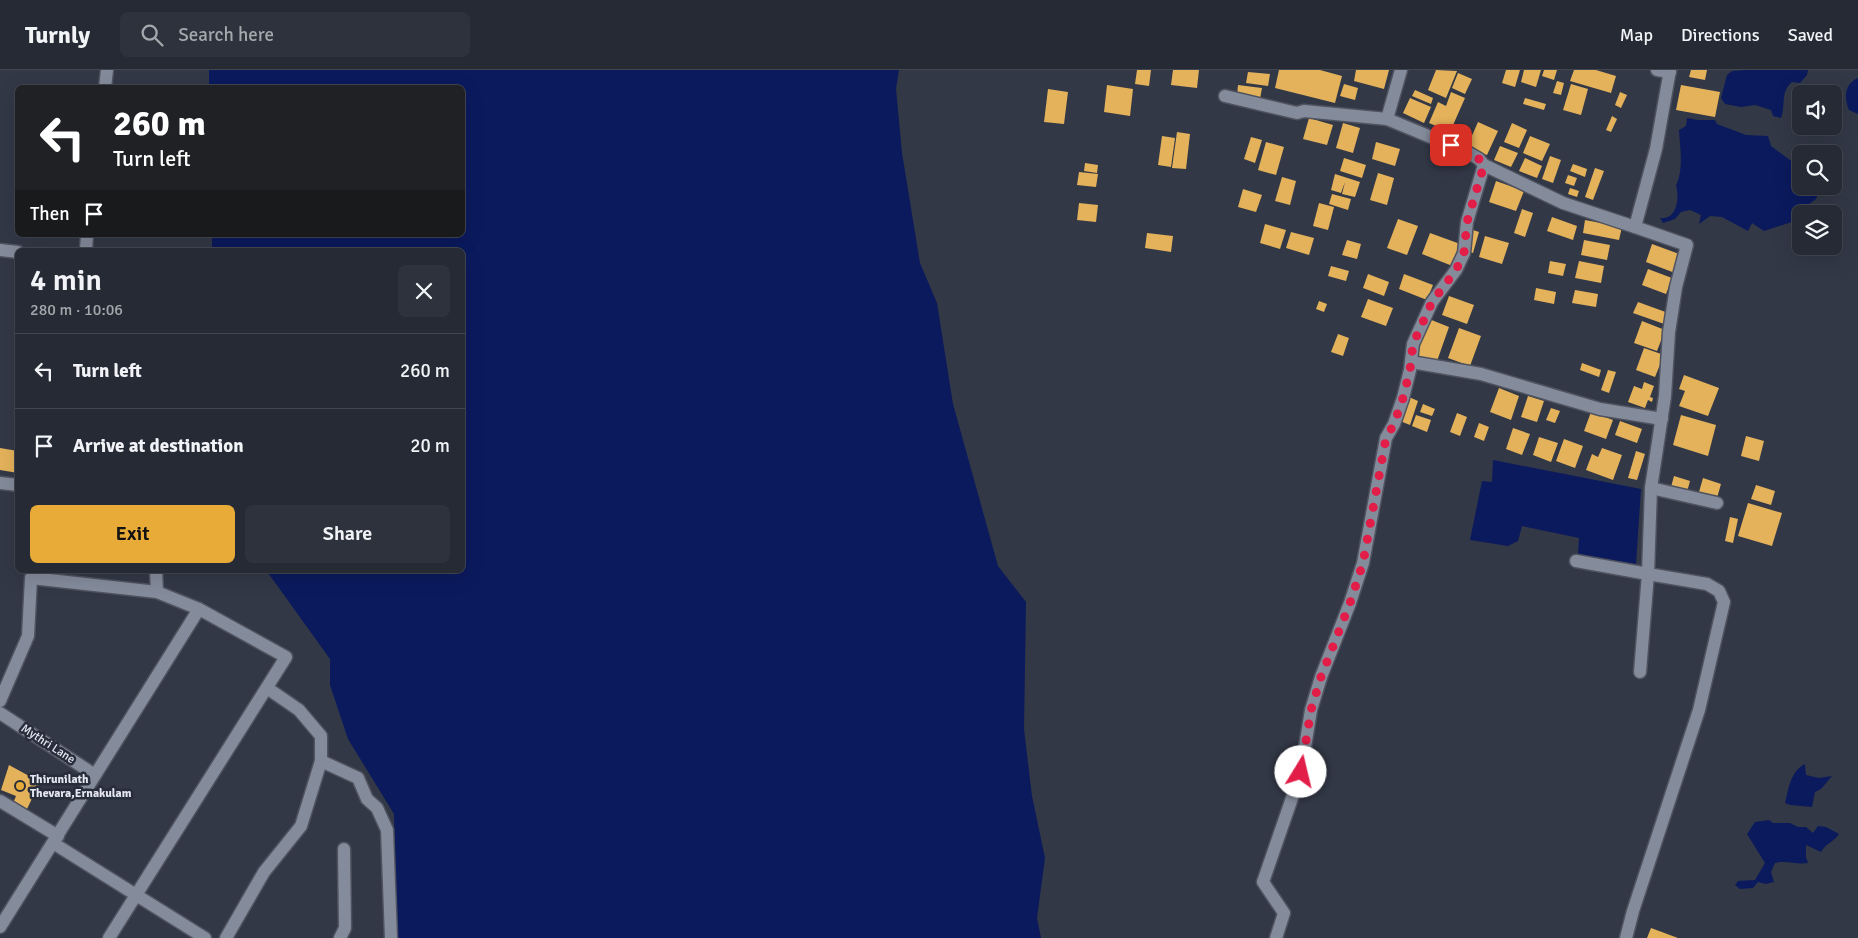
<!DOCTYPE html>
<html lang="en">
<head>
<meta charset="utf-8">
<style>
	:root { --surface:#262a34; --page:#2e323c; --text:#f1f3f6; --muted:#a4a7ac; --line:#42464f; --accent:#e8ab37 }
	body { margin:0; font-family:Signika,sans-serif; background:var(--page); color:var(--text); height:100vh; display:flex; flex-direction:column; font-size:19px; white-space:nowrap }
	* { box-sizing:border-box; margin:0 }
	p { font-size:16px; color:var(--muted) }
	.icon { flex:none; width:28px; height:28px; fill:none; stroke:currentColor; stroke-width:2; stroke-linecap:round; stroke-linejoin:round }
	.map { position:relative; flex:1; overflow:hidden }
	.drawer { position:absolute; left:15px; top:178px; width:450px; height:325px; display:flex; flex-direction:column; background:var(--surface); border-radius:8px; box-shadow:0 5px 20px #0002,0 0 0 1px var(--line) }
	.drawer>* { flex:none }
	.top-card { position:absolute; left:15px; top:15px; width:450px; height:152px; border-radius:8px; box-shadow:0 5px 20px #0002,0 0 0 1px var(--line); background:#202124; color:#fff; overflow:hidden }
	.tools { position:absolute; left:1792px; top:15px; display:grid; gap:10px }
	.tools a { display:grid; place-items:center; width:50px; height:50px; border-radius:8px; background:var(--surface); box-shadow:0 5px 20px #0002,0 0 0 1px var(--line); font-size:25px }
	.pin { position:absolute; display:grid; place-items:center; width:42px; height:42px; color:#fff; margin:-21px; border-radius:10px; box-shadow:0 2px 8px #0006 }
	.me { position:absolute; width:55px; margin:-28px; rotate:9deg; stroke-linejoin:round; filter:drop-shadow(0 0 4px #0008) }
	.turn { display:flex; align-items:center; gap:18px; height:105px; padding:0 15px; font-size:22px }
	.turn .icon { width:65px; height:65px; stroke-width:2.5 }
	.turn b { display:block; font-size:35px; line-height:42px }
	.then { display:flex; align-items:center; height:48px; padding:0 15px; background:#0003; gap:10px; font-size:19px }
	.round { display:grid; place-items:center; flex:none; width:52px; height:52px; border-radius:8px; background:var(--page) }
	.summary { display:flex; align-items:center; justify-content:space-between; height:85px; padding:0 15px }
	h1 { font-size:30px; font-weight:600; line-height:38px }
	.button { display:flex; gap:10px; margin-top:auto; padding:10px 15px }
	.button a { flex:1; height:58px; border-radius:8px; background:var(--accent); color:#111; font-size:20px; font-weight:600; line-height:58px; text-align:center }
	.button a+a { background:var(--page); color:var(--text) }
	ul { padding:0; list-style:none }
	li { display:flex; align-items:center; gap:15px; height:75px; padding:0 15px; border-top:1px solid var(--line) }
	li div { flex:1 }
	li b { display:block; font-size:19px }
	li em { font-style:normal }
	header { display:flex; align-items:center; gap:30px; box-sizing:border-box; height:70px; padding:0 25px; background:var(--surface); border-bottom:1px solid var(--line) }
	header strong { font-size:24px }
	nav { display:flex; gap:28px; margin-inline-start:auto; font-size:18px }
	.search { width:350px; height:45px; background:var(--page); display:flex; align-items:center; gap:12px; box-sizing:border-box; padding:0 18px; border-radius:8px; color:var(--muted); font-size:19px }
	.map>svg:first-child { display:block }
</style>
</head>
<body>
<header>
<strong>Turnly</strong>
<div class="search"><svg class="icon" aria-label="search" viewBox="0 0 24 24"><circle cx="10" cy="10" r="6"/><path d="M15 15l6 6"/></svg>Search here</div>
<nav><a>Map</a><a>Directions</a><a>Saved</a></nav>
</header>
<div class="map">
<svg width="1858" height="868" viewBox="0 0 1858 868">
	<rect width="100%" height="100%" fill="#323846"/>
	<g fill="#0b1a5d">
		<path d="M209 0H899L896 19 902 83 920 193 937 233 953 334 998 496 1026 532 1024 659 1032 726 1045 788 1037 848 1041 868H397L394 744 348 669 330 615V589L266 500H462V180H212V165H462V18L209 17Z"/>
		<path d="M1746 0H1808L1807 5 1800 13 1792 12C1780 22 1786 36 1781 48L1773 46 1771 40 1755 35 1741 37 1725 34 1721 28 1727 5 1732 1Z"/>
		<path d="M1858 8V44L1849 40C1844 28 1844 14 1858 8Z"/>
		<path d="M1687 48 1698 50H1715L1717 54 1746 65 1768 66 1771 76 1790 90 1801 87V116H1821L1816 129 1805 137 1792 152 1764 161 1752 153 1748 161 1722 147 1710 146 1699 154 1701 145 1690 140 1681 142 1675 149 1663 153 1660 148C1663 148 1666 148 1668 147 1678 142 1679 125 1676 116 1684 98 1680 79 1679 60L1686 56Z"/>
		<path d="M1493 390 1641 419 1636 494 1578 485 1579 468 1522 456 1518 471 1508 476 1470 470 1482 411 1492 412Z"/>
		<path d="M1805 694 1806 705 1819 708 1832 706 1821 719 1815 722 1812 737 1790 735 1785 733C1789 718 1790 702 1805 694Z"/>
		<path d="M1769 750 1773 753H1790L1798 757H1806L1813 763 1818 756 1826 757 1839 764C1834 772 1826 773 1821 782L1806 775V787L1808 793C1797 795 1786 790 1775 793L1771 802 1774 812 1766 814 1758 812 1753 818 1740 819 1735 815 1738 811 1755 810 1765 793 1747 764 1755 752Z"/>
	</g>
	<g fill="#e4b25b">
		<path d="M1137 0H1151L1149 16 1135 14Z"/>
		<path d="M1173 0H1199L1197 18 1171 15Z"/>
		<path d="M1279 0H1320L1342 6 1335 33 1275 18Z"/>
		<path d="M1356 0H1389L1384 19 1354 11Z"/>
		<path d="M1436 0 1457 1 1446 28 1428 20Z"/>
		<path d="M1506 0H1520L1515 17 1502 13Z"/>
		<path d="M1524 0H1541L1536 17 1521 12Z"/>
		<path d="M1544 0H1557L1554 10 1542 6Z"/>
		<path d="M1574 0H1596L1616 6 1611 23 1570 11Z"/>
		<path d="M1691 0H1707L1705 10 1689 7Z"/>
		<path d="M1248 2 1270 4 1268 16 1246 13Z"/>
		<path d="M1458 3 1472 9 1465 24 1452 18Z"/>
		<path d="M1557 11 1564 13 1561 25 1553 23Z"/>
		<path d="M1344 14 1358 18 1355 30 1340 26Z"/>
		<path d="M1571 14 1588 19 1581 45 1563 40Z"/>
		<path d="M1107 15 1133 19 1130 46 1104 42Z"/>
		<path d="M1238 15 1262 18 1260 29 1237 26Z"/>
		<path d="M1681 15 1720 22 1715 47 1676 40Z"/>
		<path d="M1048 19 1068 22 1064 54 1044 52Z"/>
		<path d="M1415 20 1433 28 1431 34 1412 26Z"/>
		<path d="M1451 22 1465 28 1450 62 1429 53 1438 32 1446 36Z"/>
		<path d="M1620 22 1627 25 1621 38 1615 35Z"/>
		<path d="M1410 28 1431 37 1424 53 1403 43Z"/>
		<path d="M1525 28 1546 34 1544 40 1523 34Z"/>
		<path d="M1612 46 1617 49 1611 62 1606 60Z"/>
		<path d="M1309 48 1333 55 1327 75 1303 69Z"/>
		<path d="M1478 52 1498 61 1487 85 1467 77Z"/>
		<path d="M1343 53 1360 58 1353 83 1336 78Z"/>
		<path d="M1512 53 1527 60 1519 78 1504 72Z"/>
		<path d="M1177 62 1190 64 1186 99 1172 98Z"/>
		<path d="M1162 66 1175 68 1171 97 1158 95Z"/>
		<path d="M1530 66 1550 74 1542 91 1523 83Z"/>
		<path d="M1251 67 1262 70 1255 93 1244 89Z"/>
		<path d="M1266 72 1284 77 1276 105 1258 100Z"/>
		<path d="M1376 72 1400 79 1395 96 1372 89Z"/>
		<path d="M1500 76 1518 83 1511 97 1494 90Z"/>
		<path d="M1550 86 1561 90 1553 113 1542 109Z"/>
		<path d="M1344 88 1366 95 1362 108 1340 101Z"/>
		<path d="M1525 88 1542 96 1537 108 1519 101Z"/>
		<path d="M1085 93 1098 95 1097 103 1084 101Z"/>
		<path d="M1573 94 1587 99 1585 107 1570 101Z"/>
		<path d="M1595 98 1604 101 1593 130 1585 127Z"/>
		<path d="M1079 102 1098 104 1096 117 1077 115Z"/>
		<path d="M1378 103 1394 108 1387 135 1370 130Z"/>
		<path d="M1335 104 1360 112 1355 127 1342 124 1345 112 1341 123 1331 120Z"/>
		<path d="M1568 105 1577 108 1574 116 1565 113Z"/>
		<path d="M1282 107 1296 111 1290 135 1275 131Z"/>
		<path d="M1496 111 1524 121 1516 141 1489 132Z"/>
		<path d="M1570 118 1579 121 1577 127 1568 124Z"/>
		<path d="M1243 119 1262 125 1256 142 1238 137Z"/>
		<path d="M1332 124 1351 129 1348 140 1329 134Z"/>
		<path d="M1079 133 1098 135 1096 152 1077 150Z"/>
		<path d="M1319 133 1334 137 1328 160 1313 156Z"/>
		<path d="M1522 139 1533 143 1525 167 1514 163Z"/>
		<path d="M1552 147 1577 156 1573 170 1547 161Z"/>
		<path d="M1398 149 1418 156 1407 185 1387 178Z"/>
		<path d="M1585 150 1622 157 1619 170 1583 163Z"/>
		<path d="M1265 154 1286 160 1280 179 1260 173Z"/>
		<path d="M1473 160 1479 162 1473 183 1467 181Z"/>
		<path d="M1291 162 1314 168 1309 185 1286 178Z"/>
		<path d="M1147 163 1173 166 1171 182 1145 178Z"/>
		<path d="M1430 163 1463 175 1455 197 1422 184Z"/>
		<path d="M1485 166 1509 173 1502 194 1479 187Z"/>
		<path d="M1347 170 1361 174 1357 189 1342 185Z"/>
		<path d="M1584 170 1610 175 1607 190 1581 185Z"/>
		<path d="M1652 174 1682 185 1675 203 1646 192Z"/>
		<path d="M1550 191 1566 194 1563 206 1548 203Z"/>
		<path d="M1579 191 1604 196 1601 213 1575 208Z"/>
		<path d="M1331 196 1349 201 1346 211 1328 206Z"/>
		<path d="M1648 199 1672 208 1666 224 1642 215Z"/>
		<path d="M1368 204 1389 212 1384 226 1363 218Z"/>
		<path d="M1404 204 1433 215 1427 230 1399 219Z"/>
		<path d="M1536 218 1556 222 1554 234 1534 230Z"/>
		<path d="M1575 220 1598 224 1596 237 1572 233Z"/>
		<path d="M1449 226 1474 235 1467 254 1442 245Z"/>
		<path d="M1368 229 1393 238 1386 256 1361 247Z"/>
		<path d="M1319 231 1327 234 1324 242 1316 239Z"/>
		<path d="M1638 232 1671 244 1667 255 1633 243Z"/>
		<path d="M1429 249 1449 257 1436 294 1415 286Z"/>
		<path d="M1642 251 1665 260 1657 281 1634 273Z"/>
		<path d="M1459 258 1481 266 1470 296 1448 288Z"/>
		<path d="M1338 264 1349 268 1343 286 1331 282Z"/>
		<path d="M1644 278 1664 285 1655 307 1636 300Z"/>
		<path d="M1582 293 1601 300 1599 307 1580 300Z"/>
		<path d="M1608 300 1616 302 1609 323 1601 320Z"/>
		<path d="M1684 305 1719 318 1708 346 1679 336 1685 321 1679 319Z"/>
		<path d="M1644 312 1654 316 1650 327 1653 328 1652 332 1648 330 1645 338 1628 332 1634 316 1642 319Z"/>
		<path d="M1499 318 1519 326 1511 350 1490 342Z"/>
		<path d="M1528 326 1544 331 1537 352 1521 347Z"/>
		<path d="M1409 327 1418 331 1410 355 1400 351Z"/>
		<path d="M1423 334 1435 339 1432 346 1420 342Z"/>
		<path d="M1551 338 1560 341 1555 353 1546 350Z"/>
		<path d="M1591 342 1613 350 1606 369 1584 361Z"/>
		<path d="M1457 343 1467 347 1460 366 1450 362Z"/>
		<path d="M1416 345 1431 350 1427 362 1412 356Z"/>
		<path d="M1681 345 1716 355 1708 386 1673 375Z"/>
		<path d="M1620 351 1642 359 1637 373 1615 365Z"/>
		<path d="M1479 353 1489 357 1484 371 1474 367Z"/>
		<path d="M1513 358 1530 364 1522 385 1506 379Z"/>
		<path d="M1746 366 1764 371 1759 391 1741 386Z"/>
		<path d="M1539 367 1558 373 1551 392 1533 385Z"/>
		<path d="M1564 369 1583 376 1575 398 1556 391Z"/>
		<path d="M0 378 18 381V403L0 400Z"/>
		<path d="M1602 378 1622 385 1613 410 1586 400 1592 384 1598 387Z"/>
		<path d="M1636 381 1645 384 1637 410 1628 408Z"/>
		<path d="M1674 406 1690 411 1687 422 1671 417Z"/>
		<path d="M1703 408 1721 414 1717 428 1699 422Z"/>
		<path d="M1756 415 1775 421 1771 435 1751 429Z"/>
		<path d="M1748 433 1782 443 1772 476 1738 466Z"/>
		<path d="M1730 447 1738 449 1733 473 1725 471Z"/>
		<path d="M9 695 40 712 27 739 14 731 16 726 1 720Z"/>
		<path d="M1651 858 1678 868H1647Z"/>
	</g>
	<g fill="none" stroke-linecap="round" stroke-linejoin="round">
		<g stroke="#4f535f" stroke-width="15">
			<g id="street">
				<path d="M1401 0 1387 49 1467 82 1479 89 1484 95 1563 133 1635 157"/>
				<path d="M1657 0 1670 2"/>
				<path d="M105 18 107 0"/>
				<path d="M1225 26 1297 43 1304 41 1387 49"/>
				<path d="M0 180 18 182"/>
				<path d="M86 180 87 165"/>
				<path d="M1411 292 1481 304 1600 339 1662 349"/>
				<path d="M0 413 18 415"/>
				<path d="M1651 418 1717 433"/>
				<path d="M1576 491 1648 504 1640 602"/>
				<path d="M156 500 157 522"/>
				<path d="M0 631 28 566 31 508 157 522 199 539 286 587 109 868"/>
				<path d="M0 643 95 705"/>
				<path d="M321 691 358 708 367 729 377 738 387 760 391 868"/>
				<path d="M0 731 58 766"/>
				<path d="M53 773 205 868"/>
				<path d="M0 857 199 539"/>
				<path d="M226 868 264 802 301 756 321 691V666L299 640 267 618"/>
				<path d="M340 868 345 858 344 779"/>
				<path d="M1276 868 1284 843 1263 812 1301 702 1311 640 1321 607 1350 533 1363 493 1386 368 1394 354 1403 328 1410 300 1413 274 1432 232 1456 200 1464 183 1467 152 1484 95"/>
				<path d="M1626 868 1633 841 1699 640 1724 532 1719 521 1707 514 1648 504 1651 418 1665 326 1669 262 1676 217 1687 175 1635 157 1656 79 1670 0"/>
			</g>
		</g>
		<use href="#street" stroke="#848b9b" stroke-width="12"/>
	</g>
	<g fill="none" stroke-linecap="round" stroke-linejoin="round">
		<path stroke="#e11d48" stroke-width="9" stroke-dasharray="0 16.2" d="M1301 702 1311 640 1321 607 1350 533 1363 493 1386 368 1394 354 1403 328 1410 300 1413 274 1432 232 1456 200 1464 183 1467 152 1484 95 1479 89 1451 75"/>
	</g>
	<circle fill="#e8ab37" stroke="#282d3b" stroke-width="2" cx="20" cy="716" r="5"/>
	<g text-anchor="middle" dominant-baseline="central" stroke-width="5" stroke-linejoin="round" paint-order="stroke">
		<g font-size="12" fill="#e4e7f1" stroke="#282d3b">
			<text transform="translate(48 674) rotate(33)">Mythri Lane</text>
		</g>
		<g font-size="12" font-weight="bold" fill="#e4e7f1" stroke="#282d3b" text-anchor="start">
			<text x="30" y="709">Thirunilath<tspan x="30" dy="14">Thevara,Ernakulam</tspan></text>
		</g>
	</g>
</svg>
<div class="tools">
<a><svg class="icon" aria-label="sound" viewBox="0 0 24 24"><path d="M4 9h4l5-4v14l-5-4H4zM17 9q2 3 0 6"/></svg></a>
<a><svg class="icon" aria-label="search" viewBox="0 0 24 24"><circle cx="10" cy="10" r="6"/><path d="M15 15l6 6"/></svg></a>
<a><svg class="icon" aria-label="layers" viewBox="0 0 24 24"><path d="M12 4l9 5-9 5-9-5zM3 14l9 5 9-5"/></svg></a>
</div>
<div class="pin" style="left:1451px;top:75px;background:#d93025"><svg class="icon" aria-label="arrive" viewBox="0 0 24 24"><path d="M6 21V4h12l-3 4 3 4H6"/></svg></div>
<svg class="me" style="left:1301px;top:702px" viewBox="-20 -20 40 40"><circle r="19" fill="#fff"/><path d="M0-13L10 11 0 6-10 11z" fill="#e11d48"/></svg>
<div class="top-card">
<div class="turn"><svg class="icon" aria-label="left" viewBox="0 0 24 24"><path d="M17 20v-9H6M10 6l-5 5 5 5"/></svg><div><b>260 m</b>Turn left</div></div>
<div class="then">Then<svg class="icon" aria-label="arrive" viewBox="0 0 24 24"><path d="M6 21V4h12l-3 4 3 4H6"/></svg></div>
</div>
<section class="drawer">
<div class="summary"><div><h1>4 min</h1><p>280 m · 10:06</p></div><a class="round"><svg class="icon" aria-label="close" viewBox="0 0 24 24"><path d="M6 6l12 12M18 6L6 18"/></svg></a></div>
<ul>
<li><svg class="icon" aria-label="left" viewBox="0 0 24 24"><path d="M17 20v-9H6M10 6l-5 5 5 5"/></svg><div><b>Turn left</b></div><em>260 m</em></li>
<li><svg class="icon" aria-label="arrive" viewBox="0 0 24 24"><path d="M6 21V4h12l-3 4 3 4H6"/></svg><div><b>Arrive at destination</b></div><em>20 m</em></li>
</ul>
<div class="button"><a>Exit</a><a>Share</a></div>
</section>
</div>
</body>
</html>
